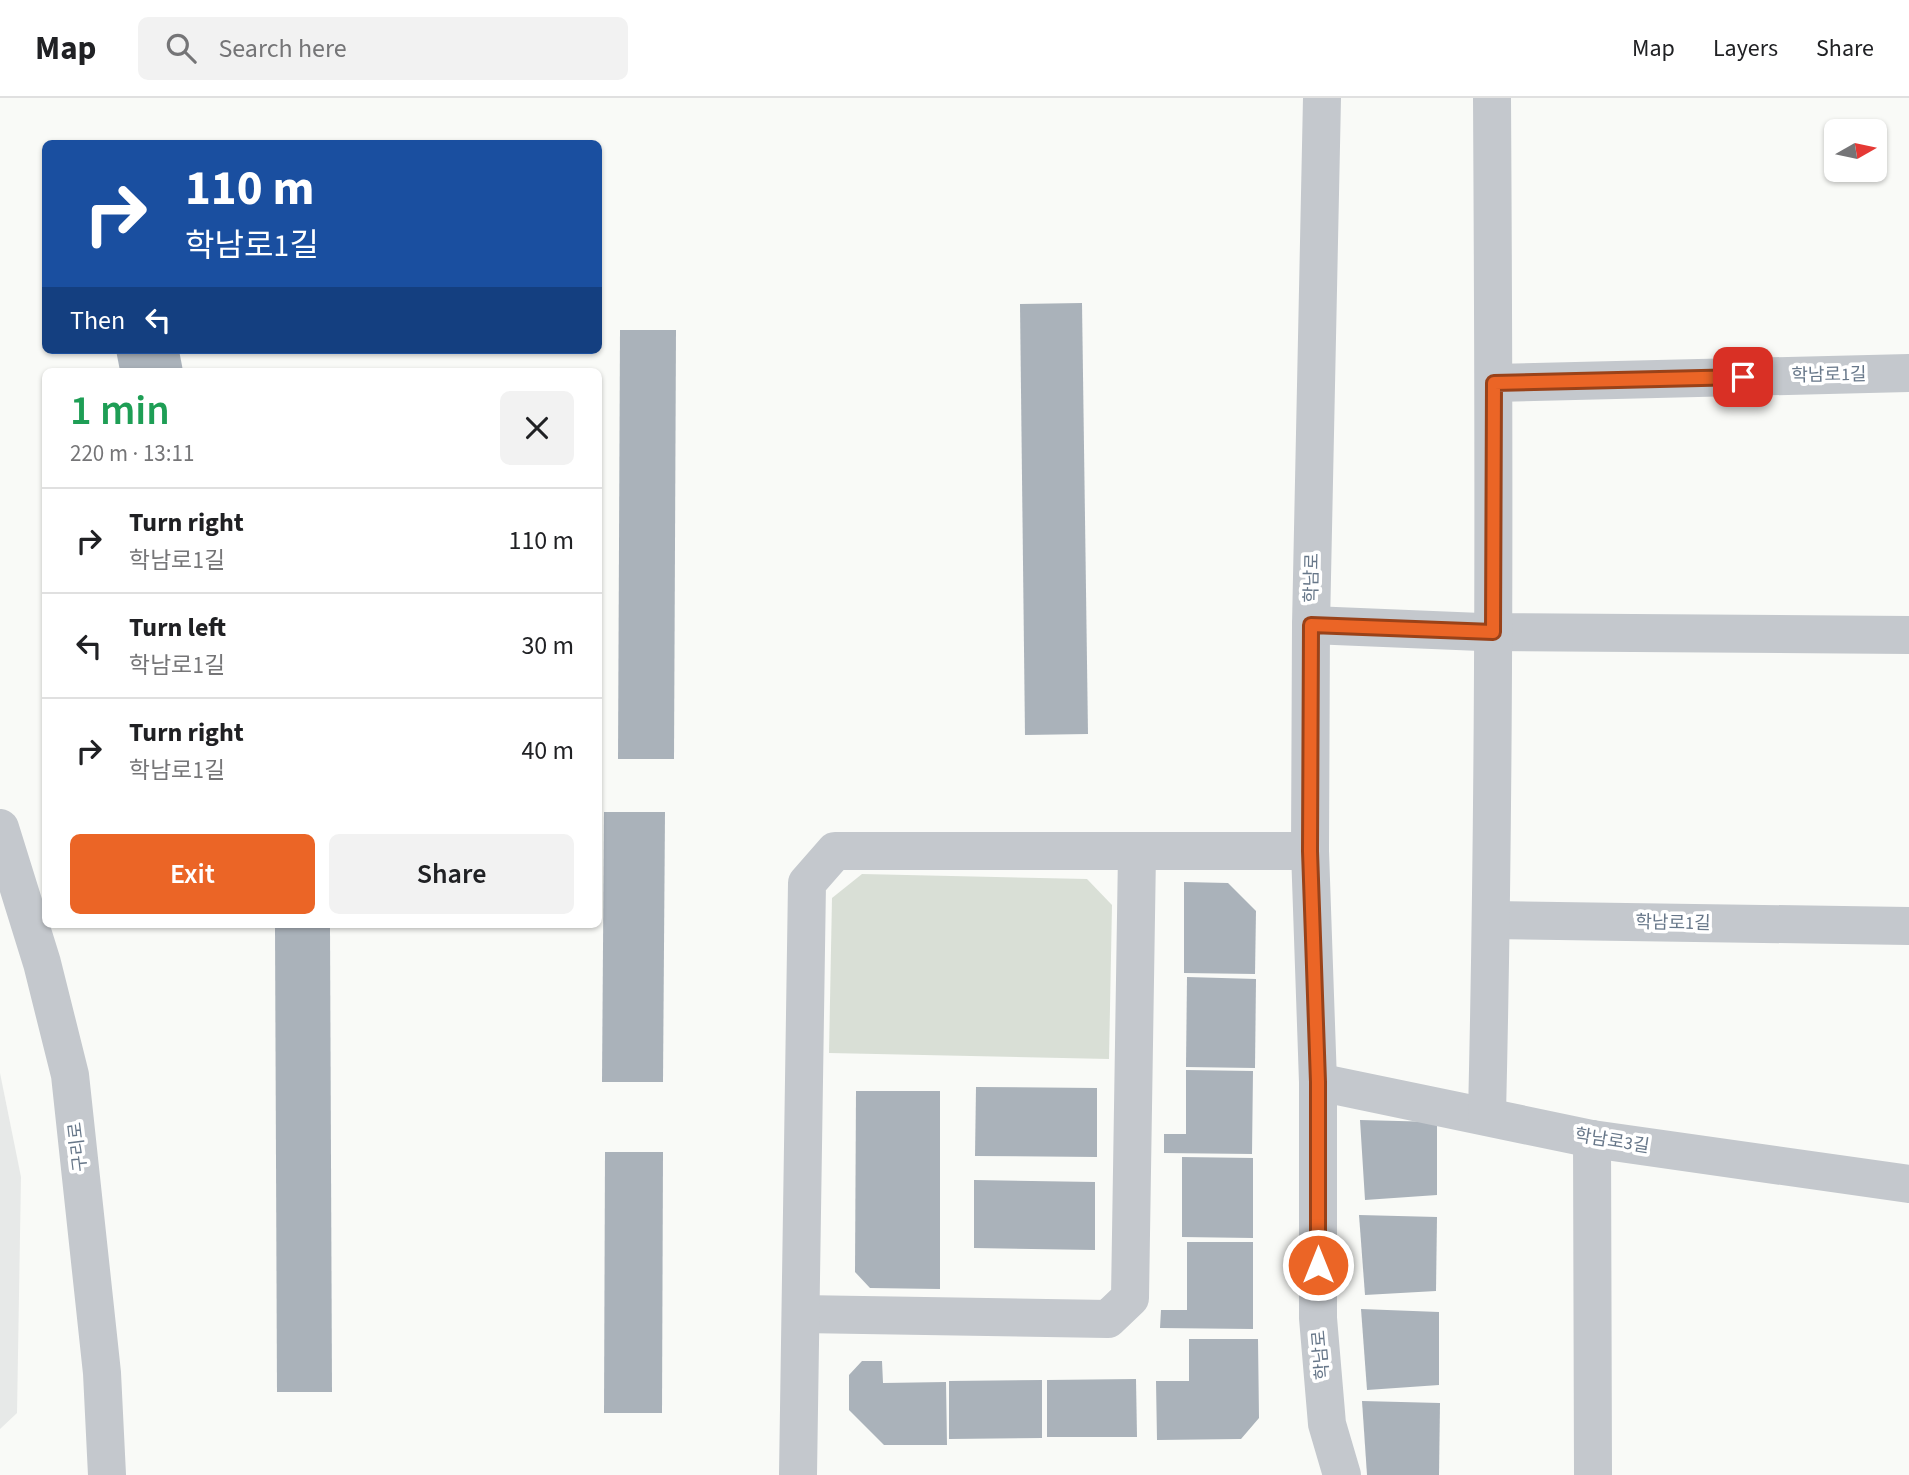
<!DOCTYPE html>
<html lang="en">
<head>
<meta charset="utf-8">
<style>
	:root { --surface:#fff; --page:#f2f2f2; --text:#202124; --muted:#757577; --line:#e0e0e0; --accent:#eb6526 }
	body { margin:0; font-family:"Source Sans 3","Noto Sans KR",sans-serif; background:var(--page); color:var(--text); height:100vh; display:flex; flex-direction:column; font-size:26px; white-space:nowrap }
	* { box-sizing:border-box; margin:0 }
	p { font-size:23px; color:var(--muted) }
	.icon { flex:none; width:38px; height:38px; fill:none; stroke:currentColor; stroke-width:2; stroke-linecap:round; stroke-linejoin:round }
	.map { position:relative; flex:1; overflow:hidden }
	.side { position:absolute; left:42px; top:270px; width:560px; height:560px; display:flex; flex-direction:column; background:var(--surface); border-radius:10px; box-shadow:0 2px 5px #0004 }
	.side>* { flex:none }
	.guide { position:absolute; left:42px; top:42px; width:560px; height:214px; border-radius:10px; box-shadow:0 2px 5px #0004; background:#1a4fa0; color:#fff; overflow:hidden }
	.needle { width:46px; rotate:81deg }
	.buttons { position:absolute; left:1824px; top:21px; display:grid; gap:14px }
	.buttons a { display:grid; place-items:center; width:63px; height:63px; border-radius:10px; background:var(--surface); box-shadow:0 2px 5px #0004; font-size:35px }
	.pin { position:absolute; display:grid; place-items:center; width:60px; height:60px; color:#fff; margin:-30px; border-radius:14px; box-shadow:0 4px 10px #0006 }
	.me { position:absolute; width:77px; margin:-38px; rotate:0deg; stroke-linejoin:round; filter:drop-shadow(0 0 5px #0008) }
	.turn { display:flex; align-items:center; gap:24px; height:147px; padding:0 28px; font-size:32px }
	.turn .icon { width:91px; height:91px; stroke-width:2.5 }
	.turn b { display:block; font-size:49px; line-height:60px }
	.then { display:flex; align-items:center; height:66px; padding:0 28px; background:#0003; gap:14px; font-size:26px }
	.round { display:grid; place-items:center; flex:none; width:74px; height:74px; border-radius:10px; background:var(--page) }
	.head { display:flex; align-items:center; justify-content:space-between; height:119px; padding:0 28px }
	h1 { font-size:42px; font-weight:600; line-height:52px; color:#1e9e55 }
	.button { display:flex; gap:14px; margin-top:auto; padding:14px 28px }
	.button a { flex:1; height:80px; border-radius:10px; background:var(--accent); color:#fff; font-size:28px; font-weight:600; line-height:80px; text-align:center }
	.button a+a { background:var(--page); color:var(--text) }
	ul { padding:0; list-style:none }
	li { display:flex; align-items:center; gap:21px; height:105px; padding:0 28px; border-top:2px solid var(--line) }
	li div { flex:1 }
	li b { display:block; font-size:26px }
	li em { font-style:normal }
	header { display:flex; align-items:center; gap:42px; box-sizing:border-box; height:98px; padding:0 35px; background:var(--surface); border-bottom:2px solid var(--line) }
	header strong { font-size:33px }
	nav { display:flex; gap:38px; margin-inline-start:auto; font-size:24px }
	.search { width:490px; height:63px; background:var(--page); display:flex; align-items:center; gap:18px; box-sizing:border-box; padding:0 24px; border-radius:10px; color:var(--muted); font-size:26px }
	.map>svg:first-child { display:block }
</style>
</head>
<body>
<header>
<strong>Map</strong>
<div class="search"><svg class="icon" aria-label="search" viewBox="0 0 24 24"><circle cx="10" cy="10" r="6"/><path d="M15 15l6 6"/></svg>Search here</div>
<nav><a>Map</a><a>Layers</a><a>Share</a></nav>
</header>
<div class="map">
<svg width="1909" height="1377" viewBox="0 0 1909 1377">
	<rect width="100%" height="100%" fill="#f9faf7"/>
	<path fill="#e7e9e8" d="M0 975 21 1079 17 1315 0 1331Z"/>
	<path fill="#d9dfd6" d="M862 776 1087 781 1112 807 1109 961 829 955 832 800Z"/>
	<g fill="#aab2ba">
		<path d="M1082 205 1088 636 1025 637 1020 206Z"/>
		<path d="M620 232H676L674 661H618Z"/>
		<path d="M116 252H179L183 273H120Z"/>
		<path d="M604 714H665L663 984H602Z"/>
		<path d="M1184 784 1228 785 1256 813 1255 876 1184 875Z"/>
		<path d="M275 830H330L332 1294H277Z"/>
		<path d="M1187 879 1256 881 1255 970 1186 969Z"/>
		<path d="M1186 972 1253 973 1252 1056 1164 1055V1036H1186Z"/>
		<path d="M976 989 1097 990V1059L975 1058Z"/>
		<path d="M856 993H940V1191L870 1190 855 1174Z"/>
		<path d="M1360 1022 1437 1024V1097L1365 1102Z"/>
		<path d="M605 1054H663L662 1315H604Z"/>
		<path d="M1182 1059 1253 1060V1140L1182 1139Z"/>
		<path d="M974 1082 1095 1084V1152L974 1150Z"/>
		<path d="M1359 1117 1437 1119 1436 1193 1365 1197Z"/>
		<path d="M1187 1144H1253V1231L1160 1230 1161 1212H1187Z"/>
		<path d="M1361 1211 1439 1214V1287L1367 1292Z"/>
		<path d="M1189 1241H1258L1259 1320 1241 1341 1157 1342 1156 1283H1189Z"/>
		<path d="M862 1263H882L883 1285 946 1284 947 1347H884L849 1312V1277Z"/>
		<path d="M1136 1281 1137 1339H1047V1282Z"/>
		<path d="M1042 1282V1340L949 1341V1283Z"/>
		<path d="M1362 1303 1440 1305 1439 1377H1367Z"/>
	</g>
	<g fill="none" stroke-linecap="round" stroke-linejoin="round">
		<g stroke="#c4c8cd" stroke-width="38">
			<path d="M1322 0 1311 527 1310 753 1318 984V1220L1327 1326 1342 1377"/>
			<path d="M1494 285 1909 275"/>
			<path d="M1311 527 1481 534 1909 537"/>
			<path d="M0 730 42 865 70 977 102 1275 107 1377"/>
			<path d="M1492 822 1909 828"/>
			<path d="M1318 984 1592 1041 1909 1086"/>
			<path d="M1487 1017C1495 678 1494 339 1492 0"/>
			<path d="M1592 1041 1593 1377"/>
			<path d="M801 1216 1108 1221 1130 1200 1137 755"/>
			<path d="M798 1377 807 785 835 753H1310"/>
		</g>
	</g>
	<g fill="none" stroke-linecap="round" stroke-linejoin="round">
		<g stroke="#994219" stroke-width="18">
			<path id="route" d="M1318 1167V984L1310 753 1311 527 1493 534 1494 285 1743 279"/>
		</g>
		<use href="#route" stroke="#eb6526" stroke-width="12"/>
	</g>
	<g text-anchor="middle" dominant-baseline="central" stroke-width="7" stroke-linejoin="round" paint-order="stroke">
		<g font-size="18" fill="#677789" stroke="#fff">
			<text transform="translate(1829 277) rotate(-1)">학남로1길</text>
			<text transform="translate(1312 480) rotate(-89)">학남로</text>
			<text transform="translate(1673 825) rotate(1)">학남로1길</text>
			<text transform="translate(1612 1043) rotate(9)">학남로3길</text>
			<text transform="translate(78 1049) rotate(-97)">구리로</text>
			<text transform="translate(1321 1257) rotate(-95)">학남로</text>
		</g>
	</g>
</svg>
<div class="buttons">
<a><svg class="needle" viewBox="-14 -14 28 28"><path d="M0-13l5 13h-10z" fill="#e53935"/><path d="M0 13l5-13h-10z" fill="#757577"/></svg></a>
</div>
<div class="pin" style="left:1743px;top:279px;background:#d93025"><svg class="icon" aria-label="arrive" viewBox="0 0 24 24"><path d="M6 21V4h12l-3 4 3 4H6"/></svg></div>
<svg class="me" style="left:1318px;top:1167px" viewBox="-20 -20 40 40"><circle r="17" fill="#eb6526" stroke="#fff" stroke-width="3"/><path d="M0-11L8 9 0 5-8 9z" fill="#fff"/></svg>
<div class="guide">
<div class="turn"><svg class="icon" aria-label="right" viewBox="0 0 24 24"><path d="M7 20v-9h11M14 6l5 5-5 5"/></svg><div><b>110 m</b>학남로1길</div></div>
<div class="then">Then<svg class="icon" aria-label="left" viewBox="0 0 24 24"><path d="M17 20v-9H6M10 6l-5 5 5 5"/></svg></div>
</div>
<section class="side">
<div class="head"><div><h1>1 min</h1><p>220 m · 13:11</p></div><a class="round"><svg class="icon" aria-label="close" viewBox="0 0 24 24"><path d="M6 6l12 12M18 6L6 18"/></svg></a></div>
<ul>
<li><svg class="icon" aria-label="right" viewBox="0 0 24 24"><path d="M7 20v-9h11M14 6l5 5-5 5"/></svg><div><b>Turn right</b><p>학남로1길</p></div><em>110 m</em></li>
<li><svg class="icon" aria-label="left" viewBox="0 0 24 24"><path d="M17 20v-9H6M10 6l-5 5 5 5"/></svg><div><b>Turn left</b><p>학남로1길</p></div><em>30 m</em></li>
<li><svg class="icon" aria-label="right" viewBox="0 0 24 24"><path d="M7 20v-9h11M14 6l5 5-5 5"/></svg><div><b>Turn right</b><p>학남로1길</p></div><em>40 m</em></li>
</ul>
<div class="button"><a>Exit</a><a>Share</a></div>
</section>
</div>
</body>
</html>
